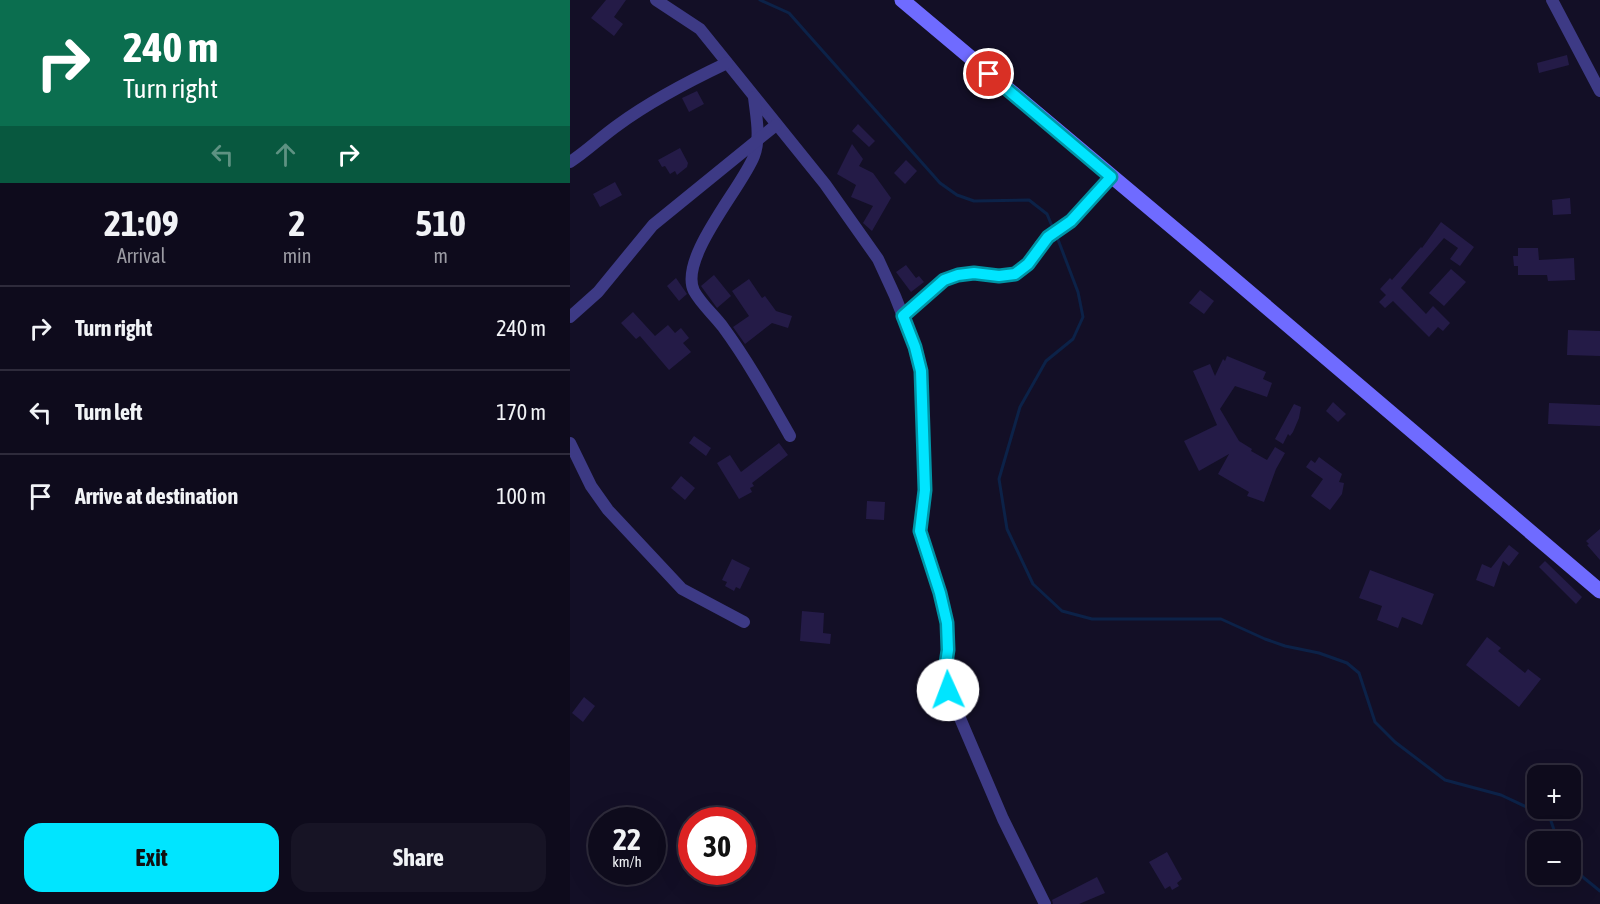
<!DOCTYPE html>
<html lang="en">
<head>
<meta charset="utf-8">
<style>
	:root { --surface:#0e0b1c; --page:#171425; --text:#f1f3f6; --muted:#9b9ba3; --line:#2e2b3b; --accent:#00e5ff }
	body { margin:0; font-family:"Asap Condensed",sans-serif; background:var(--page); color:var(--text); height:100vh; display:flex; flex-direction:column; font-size:22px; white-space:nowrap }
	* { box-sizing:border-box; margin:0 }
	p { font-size:20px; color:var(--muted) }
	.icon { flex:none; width:33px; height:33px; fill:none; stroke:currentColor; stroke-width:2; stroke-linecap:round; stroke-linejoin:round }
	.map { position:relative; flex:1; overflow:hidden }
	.sheet { display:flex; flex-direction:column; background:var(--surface); width:570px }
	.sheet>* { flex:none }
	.top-card { background:#0b6e4f; color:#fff; overflow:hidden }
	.tools { position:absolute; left:957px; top:765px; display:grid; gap:12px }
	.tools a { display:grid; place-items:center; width:54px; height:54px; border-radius:12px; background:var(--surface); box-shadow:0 6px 24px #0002,0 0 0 2px var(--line); font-size:30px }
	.speed { position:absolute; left:18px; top:807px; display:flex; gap:12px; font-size:30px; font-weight:700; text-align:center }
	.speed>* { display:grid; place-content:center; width:78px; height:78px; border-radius:50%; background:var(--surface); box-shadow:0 6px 24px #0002,0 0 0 2px var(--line); line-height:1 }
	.speed small { font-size:15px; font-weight:400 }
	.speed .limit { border:9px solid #d22; background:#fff; color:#111 }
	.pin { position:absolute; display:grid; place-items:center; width:51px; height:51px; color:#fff; margin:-26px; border:3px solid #fff; border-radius:50%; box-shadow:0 2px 6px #0007 }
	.me { position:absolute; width:66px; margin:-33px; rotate:358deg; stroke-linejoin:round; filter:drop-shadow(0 0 4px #0008) }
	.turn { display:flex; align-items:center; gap:21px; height:126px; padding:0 24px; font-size:27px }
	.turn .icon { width:78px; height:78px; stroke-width:2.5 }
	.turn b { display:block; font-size:42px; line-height:51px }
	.lanes { display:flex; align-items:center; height:57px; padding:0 24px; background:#0003; justify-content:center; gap:30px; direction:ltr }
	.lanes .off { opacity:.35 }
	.eta { display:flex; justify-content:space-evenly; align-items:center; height:102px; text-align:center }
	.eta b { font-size:36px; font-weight:700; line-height:42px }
	.action { display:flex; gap:12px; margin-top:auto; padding:12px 24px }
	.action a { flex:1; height:69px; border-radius:18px; background:var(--accent); color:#111; font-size:24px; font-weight:700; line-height:69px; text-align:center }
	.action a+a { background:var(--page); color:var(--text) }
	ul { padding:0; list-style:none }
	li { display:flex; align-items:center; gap:18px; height:84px; padding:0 24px; border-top:2px solid var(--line) }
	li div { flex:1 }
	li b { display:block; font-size:22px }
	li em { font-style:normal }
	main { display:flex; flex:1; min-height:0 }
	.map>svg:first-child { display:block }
</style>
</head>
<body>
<main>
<section class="sheet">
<div class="top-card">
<div class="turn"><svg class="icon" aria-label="right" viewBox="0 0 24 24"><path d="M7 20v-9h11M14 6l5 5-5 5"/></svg><div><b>240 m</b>Turn right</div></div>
<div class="lanes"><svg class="icon off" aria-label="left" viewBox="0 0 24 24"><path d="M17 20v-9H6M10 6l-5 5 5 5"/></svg><svg class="icon off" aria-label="ahead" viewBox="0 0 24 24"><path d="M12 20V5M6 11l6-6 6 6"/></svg><svg class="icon" aria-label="right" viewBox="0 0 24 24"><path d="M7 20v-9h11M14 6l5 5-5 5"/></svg></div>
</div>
<div class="eta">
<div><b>21:09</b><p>Arrival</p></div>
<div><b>2</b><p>min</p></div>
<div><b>510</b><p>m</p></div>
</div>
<ul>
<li><svg class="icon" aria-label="right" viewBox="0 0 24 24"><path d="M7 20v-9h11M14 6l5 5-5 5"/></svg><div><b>Turn right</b></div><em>240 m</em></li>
<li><svg class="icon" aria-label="left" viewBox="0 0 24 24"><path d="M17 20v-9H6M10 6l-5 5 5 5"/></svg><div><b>Turn left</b></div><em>170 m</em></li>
<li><svg class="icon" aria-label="arrive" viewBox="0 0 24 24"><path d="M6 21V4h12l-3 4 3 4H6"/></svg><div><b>Arrive at destination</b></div><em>100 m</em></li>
</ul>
<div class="action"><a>Exit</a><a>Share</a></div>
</section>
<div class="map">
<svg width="1030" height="904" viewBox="0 0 1030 904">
	<rect width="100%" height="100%" fill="#130f26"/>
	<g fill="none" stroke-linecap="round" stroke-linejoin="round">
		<g stroke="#0c2248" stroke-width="3">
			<path d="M190 0 219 13 370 183 387 195 404 201 459 200 477 214 484 231"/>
			<path d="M487 237 508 292 513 317 503 339 476 361 450 407 429 479 437 529 463 584 492 611 522 619H651L695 639 715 646 749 653 777 663 789 673 805 722 825 742 875 780 931 795 980 818 988 842"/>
			<path d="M1000 864 1014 878 1030 891"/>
		</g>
	</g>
	<g fill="#241b47">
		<path d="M36 0H56L44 17 53 24 44 36 21 18Z"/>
		<path d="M997 55 999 65 969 73 967 63Z"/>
		<path d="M127 91 134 104 119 112 112 98Z"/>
		<path d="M288 124 305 141 299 147 282 131Z"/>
		<path d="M282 144 293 159 289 166 303 173 321 198 302 231 293 223 303 206 281 197 286 185 267 174Z"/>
		<path d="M110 148 118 163 117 167 107 175 105 171 100 174 95 166 92 167 88 160Z"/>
		<path d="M336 160 347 171 335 184 324 173Z"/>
		<path d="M45 182 52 195 30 207 23 194Z"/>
		<path d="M1000 198 1001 214 983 215 982 200Z"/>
		<path d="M871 222 904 247 890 266 880 259 888 248 874 238 831 288 856 314 863 306 880 323 873 331 868 327 859 337 823 301 815 308 809 302 816 295 810 289 820 278 822 280 851 247 852 248Z"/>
		<path d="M948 248H968L969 260 1004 258 1005 280 978 281 977 275H948V266H944L943 256H948Z"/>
		<path d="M336 265 346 278 349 276 354 282 341 292 326 272Z"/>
		<path d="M881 269 896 282 874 306 859 293Z"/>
		<path d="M144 275 161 296 147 308 131 286Z"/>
		<path d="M106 278 117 294 109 301 97 286Z"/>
		<path d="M179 279 192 298 195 296 206 311 222 316 218 328 202 323 175 344 163 327 179 316 162 291Z"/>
		<path d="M630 290 644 301 634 314 619 303Z"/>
		<path d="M63 312 85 336 98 325 105 333 111 328 119 338 113 343 121 352 99 370 70 336 66 339 51 323Z"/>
		<path d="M998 330 1030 331V356L997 355Z"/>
		<path d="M657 356 696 372 693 379 702 383 697 397 665 386 650 409 669 441 682 449 681 451 697 460 705 447 715 453 706 469 694 502 677 496 679 492 648 474 659 454 629 471 614 441 647 425 623 371 640 364 645 376 653 359 655 361Z"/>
		<path d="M763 402 776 414 768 422 756 411Z"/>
		<path d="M979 403 1030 405V426L978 424Z"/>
		<path d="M724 404 731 407 729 418 723 432 720 436 718 434 713 444 705 439Z"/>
		<path d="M124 436 141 448 136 456 119 443Z"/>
		<path d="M209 443 218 455 182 483 184 486 180 488 182 492 169 499 147 463 160 455 171 472Z"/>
		<path d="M749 457 772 474 769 482 774 483 772 494 760 510 741 496 753 479 736 467 741 460 745 463Z"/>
		<path d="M111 476 125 488 115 500 101 488Z"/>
		<path d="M297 501 315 502 314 520 296 519Z"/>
		<path d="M1030 529V560L1017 545 1019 544 1016 541Z"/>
		<path d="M939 545 949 553 939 566 933 561 924 587 906 580 912 564 921 568Z"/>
		<path d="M162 559 180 568 170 589 166 587 164 591 155 586 157 582 152 580Z"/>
		<path d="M975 561 1012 597 1006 604 969 567Z"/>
		<path d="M800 570 864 594 852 625 832 617 828 628 807 620 812 606 789 598Z"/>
		<path d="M232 611 254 613 253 633 261 634 260 644 230 641Z"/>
		<path d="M917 637 931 648 928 651 955 673 958 669 971 679 949 707 896 665Z"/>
		<path d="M14 697 25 706 13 722 2 713Z"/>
		<path d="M597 852 612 879 607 883 609 886 602 890 600 886 595 889 579 862Z"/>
		<path d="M527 877 535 893 509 904H483L482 900Z"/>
	</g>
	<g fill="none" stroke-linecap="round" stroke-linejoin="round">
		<g stroke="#3d3a85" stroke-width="12">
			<path d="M86 0 130 29 255 184 308 259 325 296 345 347 351 371 355 490 350 531 370 593 377 623 378 650 375 670 378 690 433 819 475 904"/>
			<path d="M982 0 1030 91"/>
			<path d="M184 97C186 116 191 137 184 156 173 186 108 258 124 291 131 304 144 315 153 327 178 361 199 399 220 436"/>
			<path d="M0 162C17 151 31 137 48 125 82 100 119 81 157 63"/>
			<path d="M333 316 374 280 388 275 404 273 429 276 445 274 458 264 471 244 501 221 541 177"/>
			<path d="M0 317 28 292 83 225 206 125"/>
			<path d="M0 443 21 486 38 510 112 589 174 622"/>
		</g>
		<path stroke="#6f6bff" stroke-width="15" d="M332 0 626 247 1030 591"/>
	</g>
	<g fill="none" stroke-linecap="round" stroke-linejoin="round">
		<g stroke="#0095a6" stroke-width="15">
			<path id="route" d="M378 690 375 670 378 650 377 623 370 593 350 531 355 490 351 371 345 347 333 316 374 280 388 275 404 273 429 276 445 274 458 264 478 237 501 221 541 177 419 74"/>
		</g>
		<use href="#route" stroke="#00e5ff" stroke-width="10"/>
	</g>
</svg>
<div class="tools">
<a>+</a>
<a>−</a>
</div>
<div class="speed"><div>22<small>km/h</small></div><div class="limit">30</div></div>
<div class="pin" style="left:419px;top:74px;background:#d93025"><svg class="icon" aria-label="arrive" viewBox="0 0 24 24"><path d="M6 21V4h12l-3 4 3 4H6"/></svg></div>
<svg class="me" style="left:378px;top:690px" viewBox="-20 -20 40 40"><circle r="19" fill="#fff"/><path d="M0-13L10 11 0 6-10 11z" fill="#00e5ff"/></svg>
</div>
</main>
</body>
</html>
